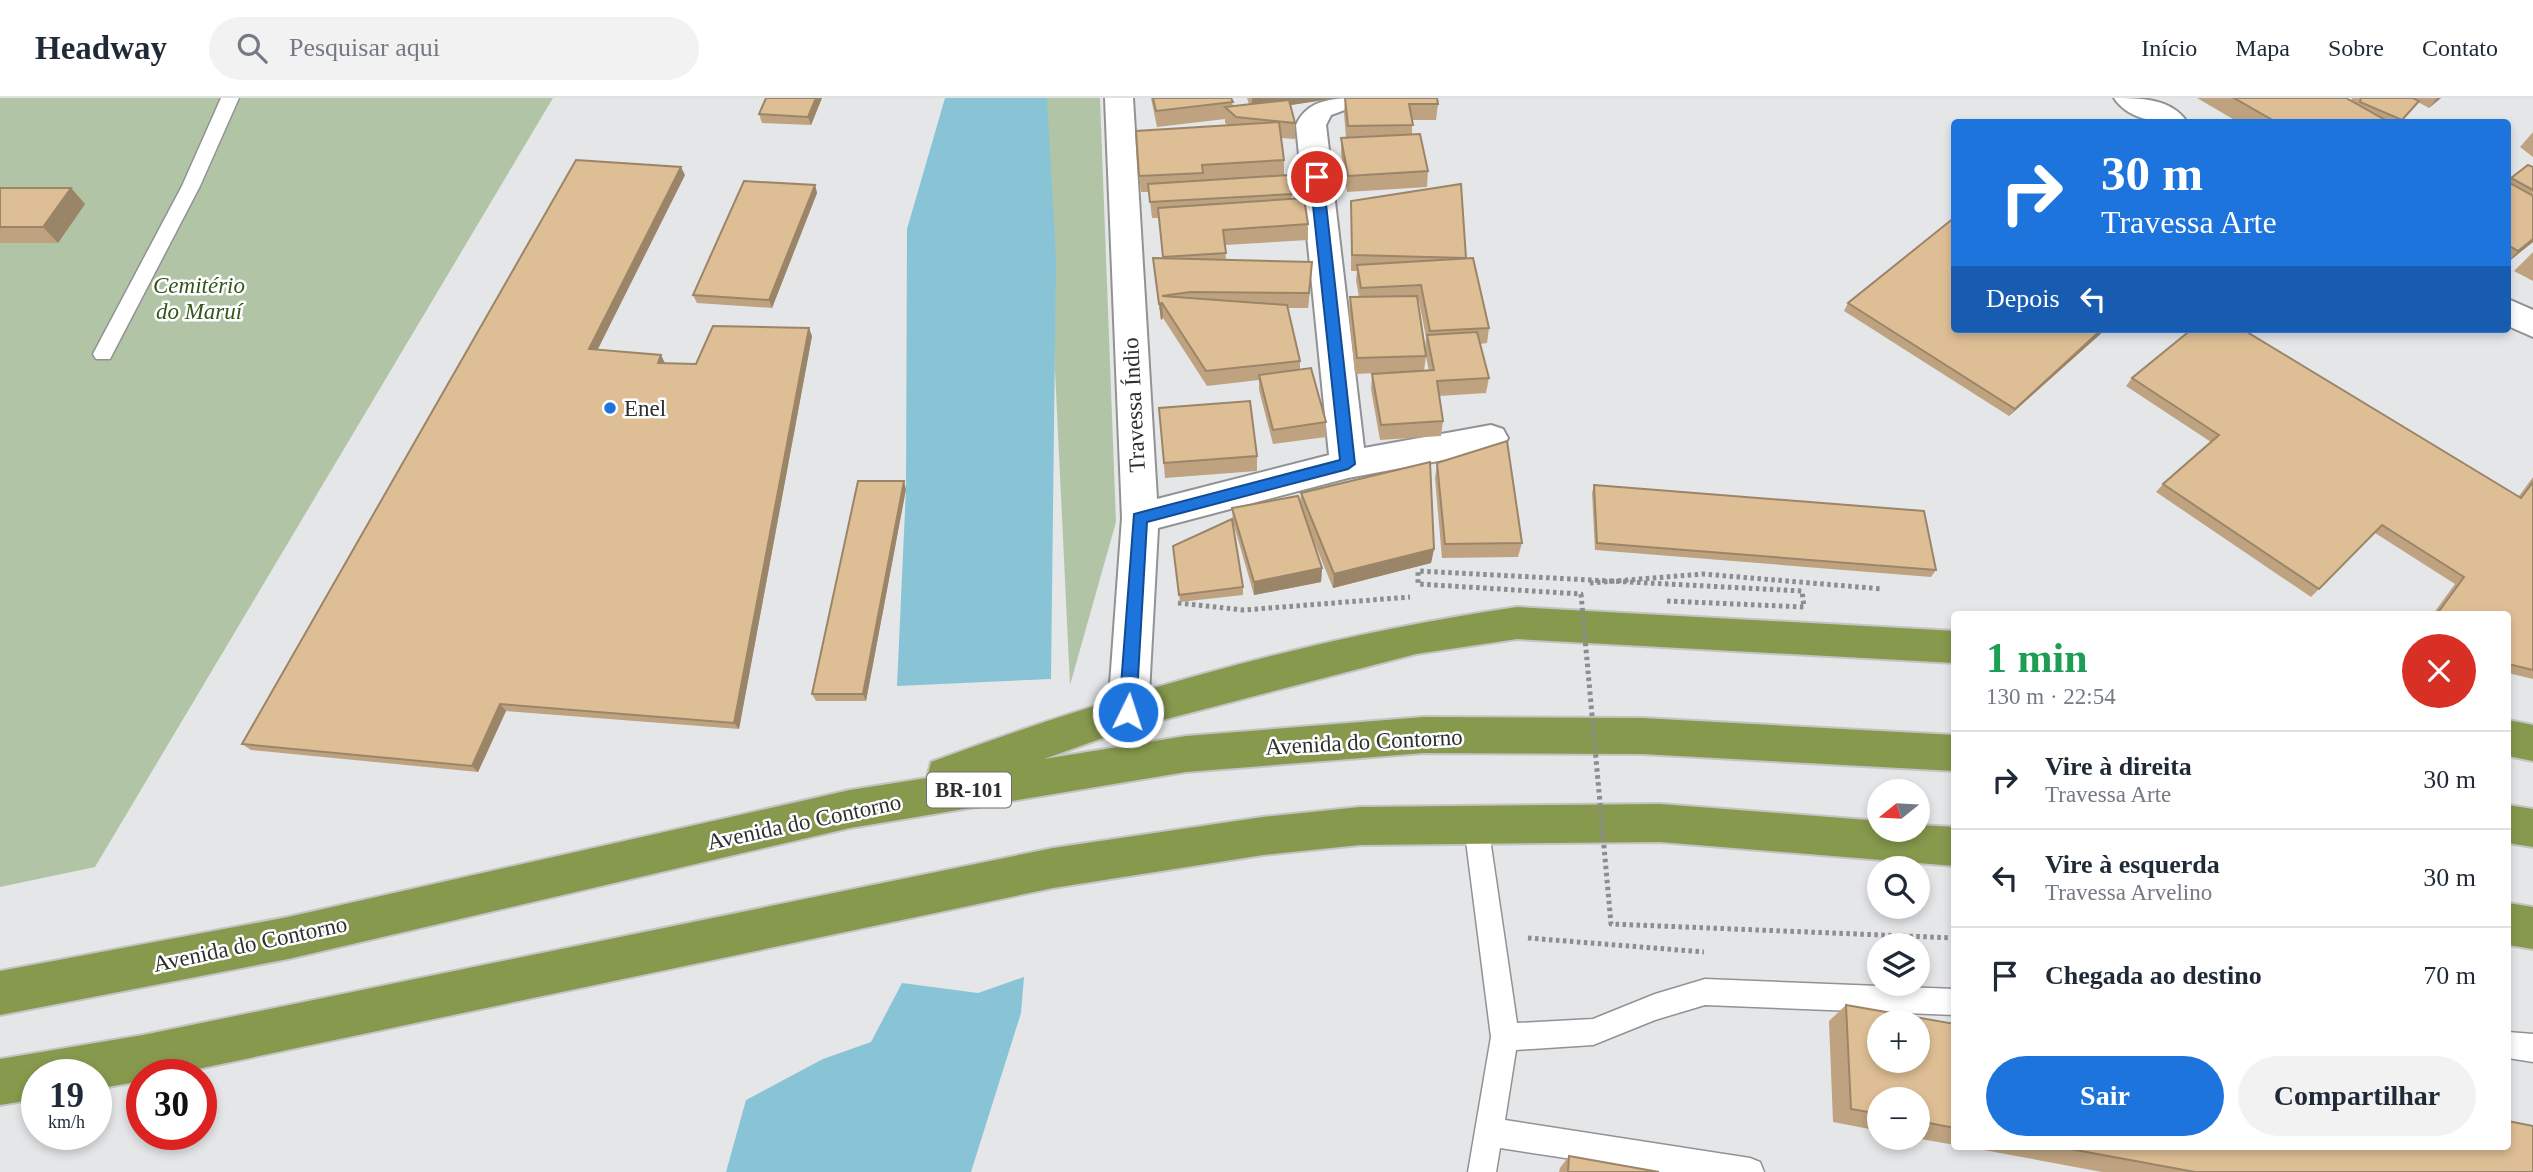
<!DOCTYPE html>
<html lang="pt">
<head>
<meta charset="utf-8">
<style>
	:root { --surface:#fff; --page:#f2f2f3; --text:#1f2937; --muted:#747a83; --line:#e0e1e3; --accent:#1d74dd }
	body { margin:0; font-family:"Times New Roman",serif; background:var(--page); color:var(--text); height:100vh; display:flex; flex-direction:column; font-size:26px; white-space:nowrap }
	* { box-sizing:border-box; margin:0 }
	p { font-size:23px; color:var(--muted) }
	.icon { flex:none; width:38px; height:38px; fill:none; stroke:currentColor; stroke-width:2; stroke-linecap:round; stroke-linejoin:round }
	.map { position:relative; flex:1; overflow:hidden }
	.drawer { position:absolute; left:1951px; top:513px; width:560px; height:539px; display:flex; flex-direction:column; background:var(--surface); border-radius:7px; box-shadow:0 4px 10px #0003 }
	.drawer>* { flex:none }
	.guide { position:absolute; left:1951px; top:21px; width:560px; height:214px; border-radius:7px; box-shadow:0 4px 10px #0003; background:#1d74dd; color:#fff; overflow:hidden }
	.needle { width:46px; rotate:252deg }
	.fabs { position:absolute; left:1867px; top:681px; display:grid; gap:14px }
	.fabs a { display:grid; place-items:center; width:63px; height:63px; border-radius:50%; background:var(--surface); box-shadow:0 4px 10px #0003; font-size:35px }
	.speed { position:absolute; left:21px; top:961px; display:flex; gap:14px; font-size:35px; font-weight:700; text-align:center }
	.speed>* { display:grid; place-content:center; width:91px; height:91px; border-radius:50%; background:var(--surface); box-shadow:0 4px 10px #0003; line-height:1 }
	.speed small { font-size:18px; font-weight:400 }
	.speed .limit { border:10px solid #d22; background:#fff; color:#111 }
	.pin { position:absolute; display:grid; place-items:center; width:60px; height:60px; color:#fff; margin:-30px; border:4px solid #fff; border-radius:50%; box-shadow:0 2px 7px #0007 }
	.me { position:absolute; width:77px; margin:-38px; rotate:4deg; stroke-linejoin:round; filter:drop-shadow(0 0 5px #0008) }
	.turn { display:flex; align-items:center; gap:24px; height:147px; padding:0 35px; font-size:32px }
	.turn .icon { width:91px; height:91px; stroke-width:2.5 }
	.turn b { display:block; font-size:49px; line-height:60px }
	.then { display:flex; align-items:center; height:66px; padding:0 35px; background:#0003; gap:14px; font-size:26px }
	.round { display:grid; place-items:center; flex:none; width:74px; height:74px; border-radius:37px; background:var(--page) }
	.head { display:flex; align-items:center; justify-content:space-between; height:119px; padding:0 35px }
	h1 { font-size:42px; font-weight:800; line-height:52px; color:#1e9e55 }
	.cta { display:flex; gap:14px; margin-top:auto; padding:14px 35px }
	.cta a { flex:1; height:80px; border-radius:42px; background:var(--accent); color:#fff; font-size:28px; font-weight:800; line-height:80px; text-align:center }
	.cta a+a { background:var(--page); color:var(--text) }
	ul { padding:0; list-style:none }
	li { display:flex; align-items:center; gap:21px; height:98px; padding:0 35px; border-top:2px solid var(--line) }
	li div { flex:1 }
	li b { display:block; font-size:26px }
	li em { font-style:normal }
	header { display:flex; align-items:center; gap:42px; box-sizing:border-box; height:98px; padding:0 35px; background:var(--surface); border-bottom:2px solid var(--line) }
	header strong { font-size:33px }
	nav { display:flex; gap:38px; margin-inline-start:auto; font-size:24px }
	.search { width:490px; height:63px; background:var(--page); display:flex; align-items:center; gap:18px; box-sizing:border-box; padding:0 24px; border-radius:38px; color:var(--muted); font-size:26px }
	.map>svg:first-child { display:block }
</style>
</head>
<body>
<header>
<strong>Headway</strong>
<div class="search"><svg class="icon" aria-label="search" viewBox="0 0 24 24"><circle cx="10" cy="10" r="6"/><path d="M15 15l6 6"/></svg>Pesquisar aqui</div>
<nav><a>Início</a><a>Mapa</a><a>Sobre</a><a>Contato</a></nav>
</header>
<div class="map">
<svg width="2533" height="1074" viewBox="0 0 2533 1074">
	<rect width="100%" height="100%" fill="#e4e6e8"/>
	<g fill="#b1c5a6">
		<path d="M0 0H553L95 769 0 789Z"/>
		<path d="M1042 0H1100L1116 424 1070 587Z"/>
	</g>
	<g fill="#89c4d6">
		<path d="M945 0H1047L1056 160 1051 581 897 588 906 391 907 131Z"/>
		<path d="M1024 879 1021 915 971 1074H726L746 1002 823 961 871 944 902 885 978 895Z"/>
	</g>
	<g fill="none" stroke-linecap="round" stroke-linejoin="round">
		<g stroke="#919294" stroke-width="3">
			<g id="lane">
				<path d="M221 0H239L200 88 110 261H96L93 256 182 88Z"/>
				<path d="M1476 716 1485 719 1488 727 1517 925 1593 921 1655 896 1705 881 1955 891V917L1705 907 1655 922 1593 947 1516 952 1505 1022 1750 1060 1760 1064 1764 1074H1658L1500 1050 1496 1074H1468L1491 939 1464 727 1467 719Z"/>
				<path d="M2508 934 2533 936V964L2508 960Z"/>
			</g>
		</g>
		<g stroke="#919294" stroke-width="4">
			<g id="street">
				<path d="M1105 0H1133L1157 401 1329 357 1296 27C1308 0 1335 0 1365 0L1361 6 1331 17 1326 27 1364 350 1491 327 1503 331 1508 340 1503 349 1491 353 1348 380 1158 430 1148 614 1142 626 1128 631 1114 626 1108 614 1122 420Z"/>
				<path d="M2114 0C2139 0 2171 0 2187 24 2162 26 2129 23 2114 0Z"/>
				<path d="M2508 201 2533 212V239L2508 228Z"/>
			</g>
		</g>
		<g stroke="#c4c4c4" stroke-width="4">
			<g id="highway">
				<path d="M1517 509 1955 533V565L1517 541 1416 556 1128 631 1044 661 1186 638 1424 619 1642 620 1955 637V673L1642 656 1424 655 1186 674 850 730 288 861 0 917V873L288 819 850 692 927 680 931 664C1120 594 1318 538 1517 509Z"/>
				<path d="M2508 622 2533 627V663L2508 658Z"/>
				<path d="M1660 706 1880 723V732H1918V727L1955 729V768L1660 744 1360 747 1263 757 1053 790 174 976H142V983L96 991V976H37V1001L0 1007V961L143 937 1053 750 1263 719 1360 709Z"/>
				<path d="M2508 707 2533 711V749L2508 745Z"/>
				<path d="M2508 805 2533 809V851L2508 847Z"/>
			</g>
		</g>
		<g stroke="#8b8d8e" stroke-width="5" stroke-dasharray="3.5 3.5" stroke-linecap="butt">
			<path d="M1590 485 1703 476 1883 491"/>
			<path d="M1178 505 1244 512 1410 499"/>
			<path d="M1528 840 1704 854"/>
		</g>
		<use href="#lane" fill="#fff" fill-rule="evenodd"/>
		<use href="#street" fill="#fff" fill-rule="evenodd"/>
		<use href="#highway" fill="#86994d" fill-rule="evenodd"/>
		<path stroke="#8b8d8e" stroke-width="5" stroke-dasharray="3.5 3.5" stroke-linecap="butt" d="M1667 503 1804 509 1802 493 1418 473V486L1581 496 1611 826 1955 840"/>
	</g>
	<g fill="#bfa380" fill-rule="evenodd">
		<path d="M766 0H822L811 27 762 25 759 16Z"/>
		<path d="M1151 0H1231L1233 8 1249 6 1247 0H1337L1290 7 1295 25V41L1281 40 1284 62V77L1292 96 1291 101 1308 126V142L1225 147 1226 162 1312 164 1308 210H1288L1300 263V272L1326 324V339L1273 346 1259 292V282L1207 288 1163 220 1161 222 1153 160 1163 161 1159 120H1152L1149 94H1141L1139 78 1228 27 1225 25V21L1157 29Z"/>
		<path d="M1345 0 1438 6 1436 22H1412V36L1428 73 1427 89 1347 94 1341 56V40H1346L1344 15Z"/>
		<path d="M2197 0H2346L2351 3 2352 0H2441L2429 10 2418 4 2401 24H2238Z"/>
		<path d="M2533 34V59L2520 49Z"/>
		<path d="M2533 69V144L2508 164V84L2511 80Z"/>
		<path d="M685 77 597 252 665 265 696 266 812 238 739 631 506 613 478 674 251 652 242 646Z"/>
		<path d="M1461 86 1466 161 1489 230 1487 245 1480 246 1489 280 1486 295 1439 298 1443 323 1441 338 1380 342 1371 291 1372 276 1402 274 1355 276 1349 215 1350 199H1359L1356 182 1357 173H1351V103ZM1418 203H1419L1426 239 1425 252ZM1425 254 1429 273H1424L1426 258Z"/>
		<path d="M815 87 817 95 772 210 697 205 693 197Z"/>
		<path d="M0 90H71L85 106 58 145H0Z"/>
		<path d="M2533 154V183L2514 173Z"/>
		<path d="M1848 205 1955 231H2106L2009 318 1844 213Z"/>
		<path d="M2132 280 2519 398 2533 379V581L2508 575V516H2433L2455 486 2375 435 2311 499 2156 394 2163 386 2211 344 2126 288Z"/>
		<path d="M1159 310 1257 358V373L1165 380Z"/>
		<path d="M1437 365 1522 445 1518 459 1442 460 1435 380Z"/>
		<path d="M1594 387 1936 472 1931 479 1595 452 1592 395Z"/>
		<path d="M906 391 866 603H816L812 596Z"/>
		<path d="M1301 395 1434 451 1431 465 1333 490 1308 429 1322 470 1321 484 1254 497 1233 424 1232 410 1300 405Z"/>
		<path d="M1173 448 1243 489V497L1180 504Z"/>
		<path d="M1846 907 1955 926V1047L1915 1040H1918V1001H1880V1033L1833 1024 1829 923Z"/>
		<path d="M1962 1048H2508L2533 1074H2102Z"/>
		<path d="M1569 1058 1659 1074H1559L1560 1070Z"/>
	</g>
	<g fill="#9b8568">
		<path d="M816 0H822L811 27 808 19Z"/>
		<path d="M1252 0H1337L1252 13Z"/>
		<path d="M2437 0H2441L2429 10Z"/>
		<path d="M681 69 685 77 594 259 589 251Z"/>
		<path d="M815 87 817 95 772 210 769 202Z"/>
		<path d="M71 90 85 106 58 145 43 129Z"/>
		<path d="M2533 141V144L2508 164 2518 153Z"/>
		<path d="M1312 164 1311 180 1308 210 1309 195Z"/>
		<path d="M1162 205 1163 220 1161 222 1159 206Z"/>
		<path d="M809 230 812 238 739 631 734 625Z"/>
		<path d="M2102 231H2106L2009 318 2015 311Z"/>
		<path d="M661 257 665 265H658Z"/>
		<path d="M904 383 906 391 866 603 863 596Z"/>
		<path d="M1434 451 1431 465 1333 490 1334 476Z"/>
		<path d="M1322 470 1321 484 1254 497V484Z"/>
		<path d="M500 606 506 613 478 674 472 668Z"/>
	</g>
	<g fill="#debe95" stroke="#9b8568" stroke-width="2" fill-rule="evenodd">
		<path d="M766 0H816L808 19 759 16Z"/>
		<path d="M1153 0H1231L1233 4 1156 13Z"/>
		<path d="M1345 0H1437L1438 6H1409L1413 27 1348 28Z"/>
		<path d="M2234 0H2346L2387 23 2385 24H2276Z"/>
		<path d="M2361 0H2413L2419 3 2402 22 2360 4Z"/>
		<path d="M1289 2 1295 25 1236 19 1225 9Z"/>
		<path d="M1279 24 1284 62 1202 67 1203 75 1139 78 1136 33Z"/>
		<path d="M1420 36 1428 73 1348 78 1341 40Z"/>
		<path d="M576 62 681 69 589 251 661 257 658 265 696 266 713 228 809 230 734 625 500 606 472 668 242 646Z"/>
		<path d="M2528 67 2533 69V92L2511 80Z"/>
		<path d="M1289 77 1292 96 1150 104 1148 86Z"/>
		<path d="M744 83 815 87 769 202 693 197Z"/>
		<path d="M2508 84 2533 98V141L2518 153 2508 147Z"/>
		<path d="M1461 86 1466 160 1352 157 1351 103Z"/>
		<path d="M0 90H71L43 129H0Z"/>
		<path d="M1304 100 1308 126 1223 132 1226 155 1163 159 1158 110Z"/>
		<path d="M1955 119V231H2102L2015 311 1848 205Z"/>
		<path d="M1153 160 1312 164 1309 195 1190 194 1162 198 1287 207 1300 263 1206 273 1162 205 1159 206Z"/>
		<path d="M1473 160 1489 230 1430 233 1421 187 1361 190 1357 167Z"/>
		<path d="M1417 198 1426 258 1357 260 1350 199Z"/>
		<path d="M2192 231H2242L2521 400 2533 384V572L2508 566V516H2437L2464 479 2382 427 2319 491 2163 386 2219 337 2132 280Z"/>
		<path d="M1477 234 1489 280 1437 283 1443 323 1381 327 1372 276 1434 272 1427 237Z"/>
		<path d="M1311 270 1326 324 1273 332 1259 277Z"/>
		<path d="M1250 303 1257 358 1164 365 1159 310Z"/>
		<path d="M1507 343 1522 445 1445 446 1437 365Z"/>
		<path d="M1430 364 1434 451 1334 476 1301 395Z"/>
		<path d="M858 383H904L863 596H812Z"/>
		<path d="M1594 387 1924 413 1936 472 1597 445Z"/>
		<path d="M1298 398 1322 470 1254 484 1232 410Z"/>
		<path d="M1232 421 1243 489 1179 497 1173 448Z"/>
		<path d="M1846 907 1955 926V1030L1918 1023V1001H1880V1016L1851 1011ZM1880 924H1918V962H1880Z"/>
		<path d="M2508 1023 2533 1028V1074H2195L2054 1048H2508Z"/>
		<path d="M1569 1058 1659 1074H1568Z"/>
	</g>
	<path fill="#1d74dd" stroke="#134b90" stroke-width="2" d="M1317 75 1323 79 1355 366 1348 371 1147 424 1136 614 1128 621 1119 614 1134 416 1340 362 1310 79Z"/>
	<circle fill="#1d74dd" stroke="#fff" stroke-width="2.5" cx="610" cy="310" r="7"/>
	<g text-anchor="middle" dominant-baseline="central" stroke-width="5" stroke-linejoin="round" paint-order="stroke">
		<rect fill="#fff" stroke="#6c6d6d" stroke-width="2" x="927" y="674.5" width="84" height="35" rx="5"/>
		<g font-size="21" font-weight="bold" fill="#2d2e2e">
			<text x="969" y="692">BR-101</text>
		</g>
		<g font-size="23" font-style="italic" fill="#33551a" stroke="#fff">
			<text x="199" y="187">Cemitério<tspan x="199" dy="26">do Maruí</tspan></text>
		</g>
		<g font-size="23" fill="#2d2e2e" stroke="#fff">
			<text transform="translate(1134 307) rotate(-93)">Travessa Índio</text>
			<text transform="translate(1364 644) rotate(-3)">Avenida do Contorno</text>
			<text transform="translate(804 724) rotate(-12)">Avenida do Contorno</text>
			<text transform="translate(250 846) rotate(-12)">Avenida do Contorno</text>
		</g>
		<g font-size="23" fill="#2d2e2e" stroke="#fff" text-anchor="start">
			<text x="624" y="310">Enel</text>
		</g>
	</g>
</svg>
<div class="fabs">
<a><svg class="needle" viewBox="-14 -14 28 28"><path d="M0-13l5 13h-10z" fill="#e53935"/><path d="M0 13l5-13h-10z" fill="#747a83"/></svg></a>
<a><svg class="icon" aria-label="search" viewBox="0 0 24 24"><circle cx="10" cy="10" r="6"/><path d="M15 15l6 6"/></svg></a>
<a><svg class="icon" aria-label="layers" viewBox="0 0 24 24"><path d="M12 4l9 5-9 5-9-5zM3 14l9 5 9-5"/></svg></a>
<a>+</a>
<a>−</a>
</div>
<div class="speed"><div>19<small>km/h</small></div><div class="limit">30</div></div>
<div class="pin" style="left:1317px;top:79px;background:#d93025"><svg class="icon" aria-label="arrive" viewBox="0 0 24 24"><path d="M6 21V4h12l-3 4 3 4H6"/></svg></div>
<svg class="me" style="left:1128px;top:614px" viewBox="-20 -20 40 40"><circle r="17" fill="#1d74dd" stroke="#fff" stroke-width="3"/><path d="M0-11L8 9 0 5-8 9z" fill="#fff"/></svg>
<div class="guide">
<div class="turn"><svg class="icon" aria-label="right" viewBox="0 0 24 24"><path d="M7 20v-9h11M14 6l5 5-5 5"/></svg><div><b>30 m</b>Travessa Arte</div></div>
<div class="then">Depois<svg class="icon" aria-label="left" viewBox="0 0 24 24"><path d="M17 20v-9H6M10 6l-5 5 5 5"/></svg></div>
</div>
<section class="drawer">
<div class="head"><div><h1>1 min</h1><p>130 m · 22:54</p></div><a class="round" style="background:#d93025;color:#fff"><svg class="icon" aria-label="close" viewBox="0 0 24 24"><path d="M6 6l12 12M18 6L6 18"/></svg></a></div>
<ul>
<li><svg class="icon" aria-label="right" viewBox="0 0 24 24"><path d="M7 20v-9h11M14 6l5 5-5 5"/></svg><div><b>Vire à direita</b><p>Travessa Arte</p></div><em>30 m</em></li>
<li><svg class="icon" aria-label="left" viewBox="0 0 24 24"><path d="M17 20v-9H6M10 6l-5 5 5 5"/></svg><div><b>Vire à esquerda</b><p>Travessa Arvelino</p></div><em>30 m</em></li>
<li><svg class="icon" aria-label="arrive" viewBox="0 0 24 24"><path d="M6 21V4h12l-3 4 3 4H6"/></svg><div><b>Chegada ao destino</b></div><em>70 m</em></li>
</ul>
<div class="cta"><a>Sair</a><a>Compartilhar</a></div>
</section>
</div>
</body>
</html>
